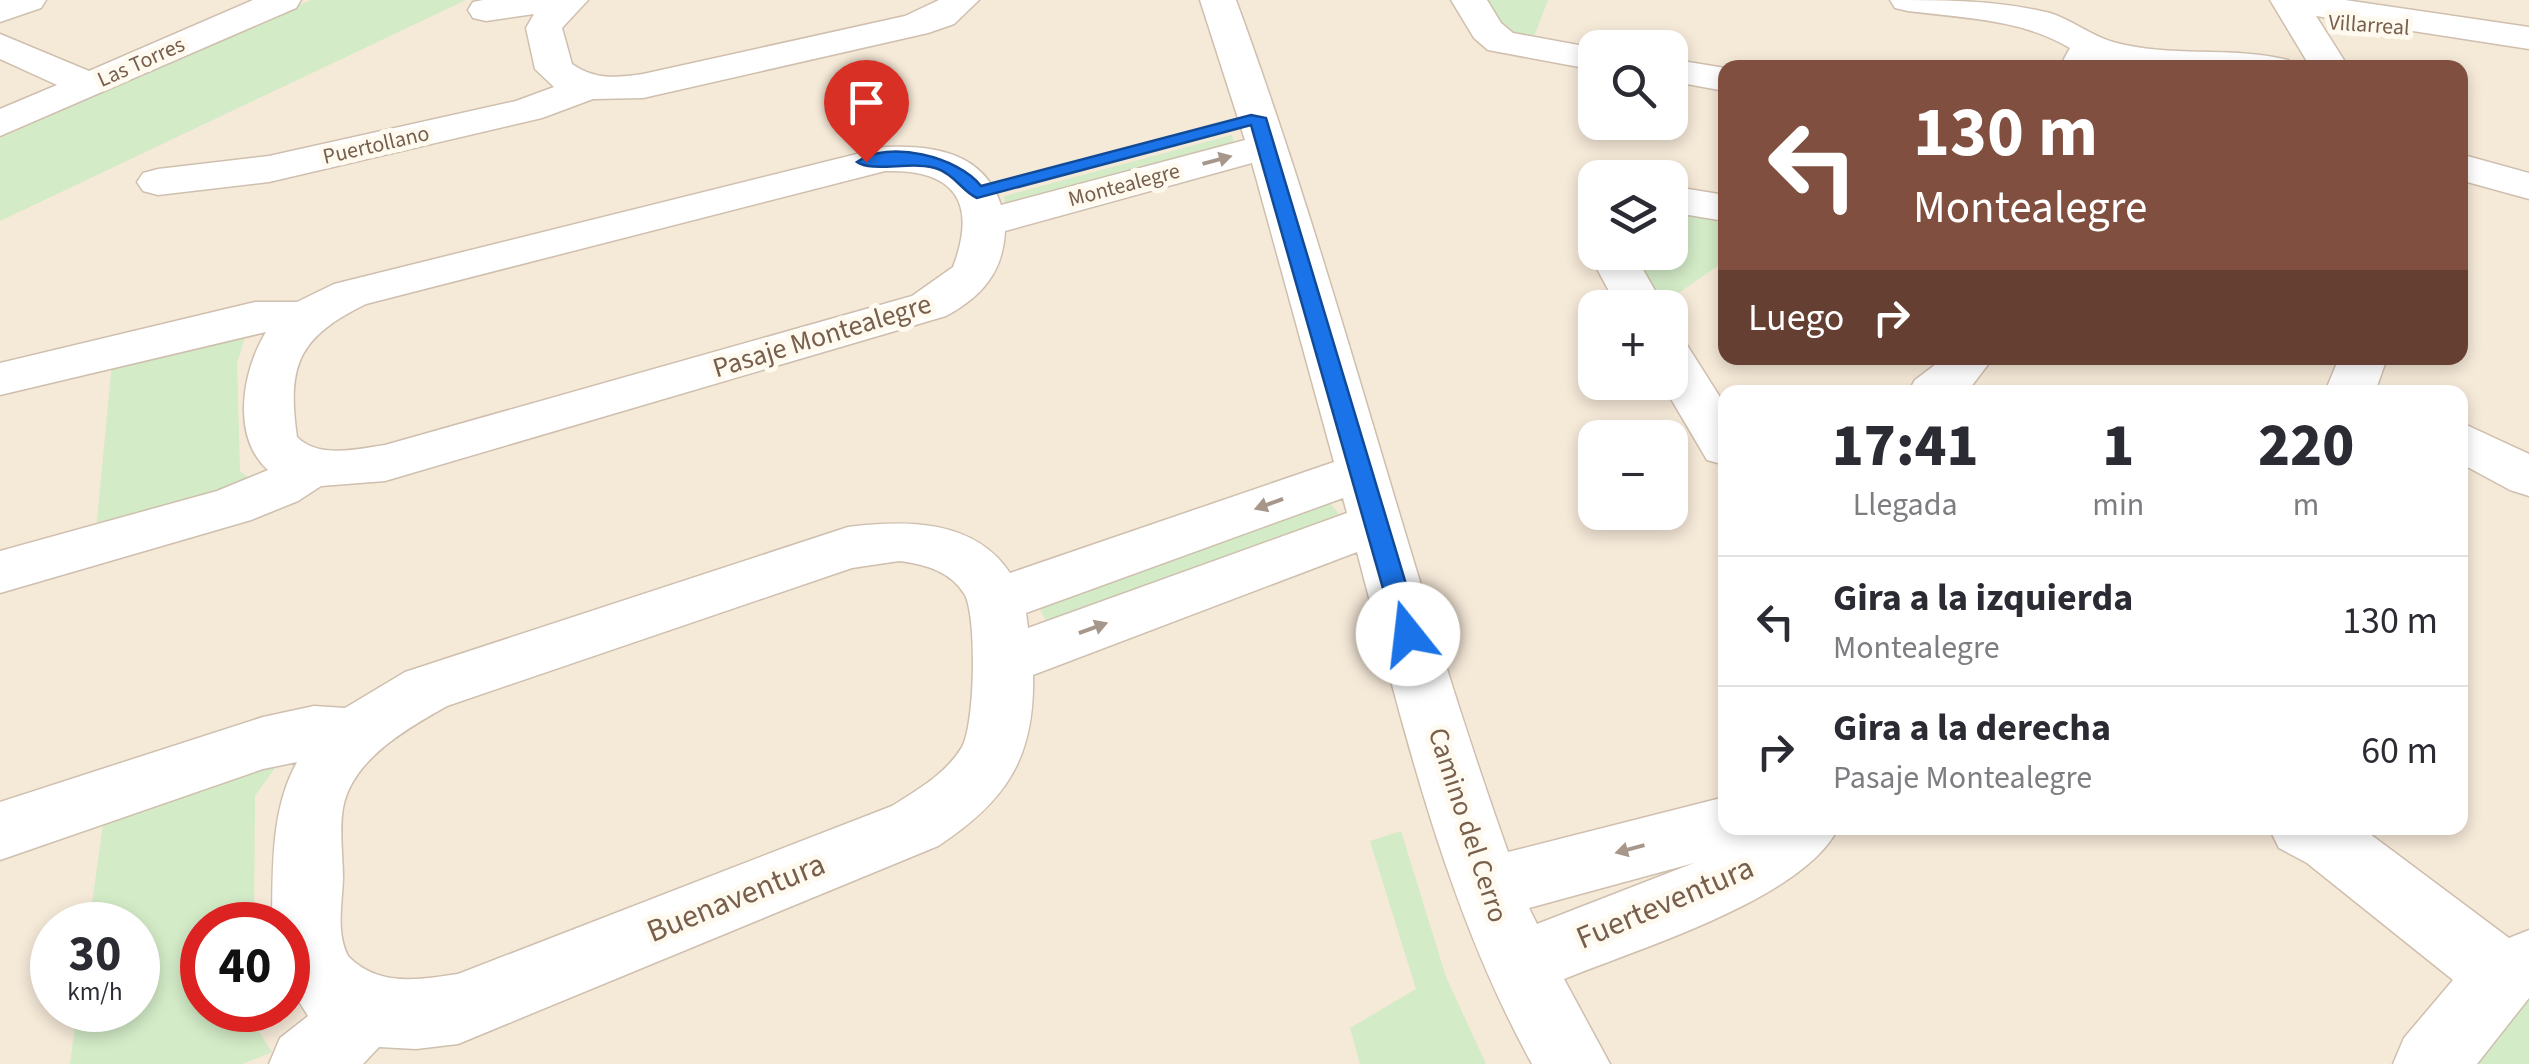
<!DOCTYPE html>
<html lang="es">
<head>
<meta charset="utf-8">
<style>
	:root { --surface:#fff; --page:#f7f7f7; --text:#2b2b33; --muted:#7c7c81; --line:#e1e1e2 }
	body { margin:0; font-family:"Source Sans 3",sans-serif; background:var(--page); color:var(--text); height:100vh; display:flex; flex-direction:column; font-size:38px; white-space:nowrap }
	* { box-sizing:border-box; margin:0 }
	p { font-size:32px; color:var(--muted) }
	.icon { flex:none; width:55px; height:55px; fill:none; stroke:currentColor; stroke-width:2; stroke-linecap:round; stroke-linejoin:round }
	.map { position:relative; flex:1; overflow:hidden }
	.drawer { position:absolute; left:1718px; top:385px; width:750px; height:450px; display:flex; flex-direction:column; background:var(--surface); border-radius:20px; box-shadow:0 5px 15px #0003 }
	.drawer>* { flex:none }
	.top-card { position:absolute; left:1718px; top:60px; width:750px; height:305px; border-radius:20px; box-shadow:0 5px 15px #0003; background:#804f40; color:#fff; overflow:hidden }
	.fabs { position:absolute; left:1578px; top:30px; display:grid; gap:20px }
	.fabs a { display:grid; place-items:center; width:110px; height:110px; border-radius:20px; background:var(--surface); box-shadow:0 5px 15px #0003; font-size:50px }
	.speed { position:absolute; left:30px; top:902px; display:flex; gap:20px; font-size:50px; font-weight:700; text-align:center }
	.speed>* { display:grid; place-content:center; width:130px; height:130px; border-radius:50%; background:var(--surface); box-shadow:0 5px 15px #0003; line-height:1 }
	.speed small { font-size:25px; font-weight:400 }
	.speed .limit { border:15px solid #d22; background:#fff; color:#111 }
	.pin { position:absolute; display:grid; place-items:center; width:85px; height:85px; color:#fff; margin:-102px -42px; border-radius:50% 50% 50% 0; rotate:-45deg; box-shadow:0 0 10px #0007 }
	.pin .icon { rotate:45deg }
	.me { position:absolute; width:110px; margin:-55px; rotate:344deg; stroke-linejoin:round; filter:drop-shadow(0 0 8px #0008) }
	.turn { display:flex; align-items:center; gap:35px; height:210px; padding:0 30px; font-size:45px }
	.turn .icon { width:130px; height:130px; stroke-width:2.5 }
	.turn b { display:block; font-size:70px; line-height:85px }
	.then { display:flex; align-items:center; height:95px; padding:0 30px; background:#0003; gap:20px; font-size:38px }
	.eta { display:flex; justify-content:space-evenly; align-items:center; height:170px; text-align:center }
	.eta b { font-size:60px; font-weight:800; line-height:70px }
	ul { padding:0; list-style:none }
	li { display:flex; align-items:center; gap:30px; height:130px; padding:0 30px; border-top:2px solid var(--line) }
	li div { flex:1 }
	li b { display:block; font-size:38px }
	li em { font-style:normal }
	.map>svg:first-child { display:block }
</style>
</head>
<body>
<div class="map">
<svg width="2529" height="1064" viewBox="0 0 2529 1064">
	<rect width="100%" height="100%" fill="#fdf7ea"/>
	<path fill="#f5e9d8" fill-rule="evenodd" d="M0 0H2529V1064H0ZM1595 48H1670V122H1595ZM1725 68H2460V358H1725ZM1595 178H1670V252H1595ZM1595 308H1670V382H1595ZM1725 392H2460V828H1725ZM1595 438H1670V512H1595ZM52 925H138V1010H52ZM202 925H288V1010H202Z"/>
	<g fill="#d3ebc7">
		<path d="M311 0H466L0 221V138Z"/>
		<path d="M1484 0H1548L1533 39 1501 30Z"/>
		<path d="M1232 135 1234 143 1005 205 1004 196Z"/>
		<path d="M1670 210 1725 220V261L1661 305 1633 253 1670 252Z"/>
		<path d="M248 327 237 363 240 471 256 483 96 532 112 362Z"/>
		<path d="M1328 501 1343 519 1051 631 1040 609Z"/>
		<path d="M281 759 255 796 254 925H202V1010H253V1022L272 1052 243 1064H70L77 1010H138V925H89L104 817Z"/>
		<path d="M1401 831 1446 977 1486 1064H1360L1350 1028 1416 989 1370 841Z"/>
		<path d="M2529 996V1064H2466Z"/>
	</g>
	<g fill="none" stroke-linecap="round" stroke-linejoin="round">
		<g stroke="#cfbfae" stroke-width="3">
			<g id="minor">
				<path d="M0 0H46L41 8 0 22Z"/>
				<path d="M253 0H301L296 8 0 136V109L57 85 0 59V34L89 71Z"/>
				<path d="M483 0H588L562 28 572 64C594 80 617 78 643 74L905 16 939 0H979L954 24 928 33 643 98 593 99 542 118 269 182 158 195 143 191 137 182 143 173 158 169 269 156 516 101 554 87 535 69 526 28 534 14 486 21 473 18 468 10 473 2Z"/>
				<path d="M1200 0H1236C1339 280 1408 571 1508 852L1725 797V828H1838C1804 899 1637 949 1564 979L1610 1064H1532C1445 906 1404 729 1357 552L1033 675C1035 758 1006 801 938 846L458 1044 416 1049 379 1047 363 1064H269L280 1038 308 1016 288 984V925H272C273 869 270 811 297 762L263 769 0 860V802L263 717 314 706 345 708 405 672 848 527C906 520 974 519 1010 573L1334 462 1252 163 1005 231C1003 273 981 297 946 316L385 481 321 486 298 501 251 520 0 593V551L217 491 268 470C231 437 242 371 266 332L0 395V363L255 302H297L334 284 885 147C935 145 984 153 1001 205L1245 140ZM885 171C954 169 978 201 953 267L912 296 385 445C357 449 319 459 297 437 286 362 301 336 366 304ZM1343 498 1347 513 1028 628 1026 613ZM899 561C924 564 951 571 965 595 977 618 975 724 962 747 946 774 917 790 892 806L458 974C418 980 378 987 348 956 336 933 342 904 343 879 343 855 339 831 343 808 352 759 408 728 447 706L852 568ZM1694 863 1537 924 1529 908Z"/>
				<path d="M1451 0H1487L1501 23 1513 33 1595 48V70L1488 50 1474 38Z"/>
				<path d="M1890 0C1945 0 1998 0 2050 13 2072 20 2092 36 2113 42 2170 58 2232 46 2288 60L2294 68H2135L2102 63 2097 68H2059L2070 48C2022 19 1963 18 1908 11L1895 8Z"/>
				<path d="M2270 0H2345L2529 27V49L2316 16 2349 68H2311Z"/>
				<path d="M1670 59 1725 68V91L1670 81Z"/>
				<path d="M2460 154 2529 173V199L2460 180Z"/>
				<path d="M1670 186 1725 195V221L1670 212Z"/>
				<path d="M1595 242V252H1633L1665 308H1618L1588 252Z"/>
				<path d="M1670 340 1687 345 1725 405V465L1707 460 1661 382H1670Z"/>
				<path d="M1944 358H1993L1967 392H1908L1915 380Z"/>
				<path d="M2339 358H2387L2375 392H2325Z"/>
				<path d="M2460 422 2529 454V496L2510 490 2460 463Z"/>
				<path d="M2269 828H2362L2509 938 2529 930V998L2477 1064H2393L2404 1038 2453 980 2307 863 2279 848Z"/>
			</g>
		</g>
		<use href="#minor" fill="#fff" fill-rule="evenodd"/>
	</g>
	<defs><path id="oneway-solid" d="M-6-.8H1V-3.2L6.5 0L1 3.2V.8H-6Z" transform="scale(2.5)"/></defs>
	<g fill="#a7978b">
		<use href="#oneway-solid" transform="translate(1217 160) rotate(-15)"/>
		<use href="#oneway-solid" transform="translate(1269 504) rotate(160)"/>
		<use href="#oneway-solid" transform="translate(1093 628) rotate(-20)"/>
		<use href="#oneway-solid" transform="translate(1630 849) rotate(165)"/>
	</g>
	<path fill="#1a73e8" stroke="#114b97" stroke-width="2.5" d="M1251 115 1266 118 1421 634 1417 641H1400L1396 634 1251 125 977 198C962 191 955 175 938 169 915 160 872 173 857 162 888 139 959 157 981 186Z"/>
	<g text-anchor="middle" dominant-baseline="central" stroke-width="10" stroke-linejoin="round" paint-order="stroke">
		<g font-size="22" fill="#785f4c" stroke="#fffaf0">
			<text transform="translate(2369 25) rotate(4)">Villarreal</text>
			<text transform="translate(141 62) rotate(-24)">Las Torres</text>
			<text transform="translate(376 145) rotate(-13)">Puertollano</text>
			<text transform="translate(1124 185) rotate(-15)">Montealegre</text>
		</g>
		<g font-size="28" fill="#785f4c" stroke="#fffaf0">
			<text transform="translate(822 336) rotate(-17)">Pasaje Montealegre</text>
			<text transform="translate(1468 825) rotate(72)">Camino del Cerro</text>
		</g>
		<g font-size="32" fill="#785f4c" stroke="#fffaf0">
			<text transform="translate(736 898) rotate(-22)">Buenaventura</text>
			<text transform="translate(1665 903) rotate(-23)">Fuerteventura</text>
		</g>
	</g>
</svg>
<div class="fabs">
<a><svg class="icon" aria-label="search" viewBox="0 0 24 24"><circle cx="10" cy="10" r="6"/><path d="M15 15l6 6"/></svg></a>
<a><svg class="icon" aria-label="layers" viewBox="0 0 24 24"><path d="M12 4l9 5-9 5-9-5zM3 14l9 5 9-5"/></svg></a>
<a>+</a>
<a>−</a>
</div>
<div class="speed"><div>30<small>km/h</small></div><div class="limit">40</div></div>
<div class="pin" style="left:866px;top:162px;background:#d93025"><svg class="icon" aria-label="arrive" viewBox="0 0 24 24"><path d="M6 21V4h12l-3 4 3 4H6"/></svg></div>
<svg class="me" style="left:1408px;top:634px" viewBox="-20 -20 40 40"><circle r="19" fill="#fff"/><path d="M0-13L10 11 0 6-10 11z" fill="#1a73e8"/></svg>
<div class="top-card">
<div class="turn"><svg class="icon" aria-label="left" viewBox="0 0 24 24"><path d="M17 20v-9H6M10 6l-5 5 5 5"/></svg><div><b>130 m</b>Montealegre</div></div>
<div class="then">Luego<svg class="icon" aria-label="right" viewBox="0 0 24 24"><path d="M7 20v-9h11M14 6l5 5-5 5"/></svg></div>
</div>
<section class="drawer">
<div class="eta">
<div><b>17:41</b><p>Llegada</p></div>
<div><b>1</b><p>min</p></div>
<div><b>220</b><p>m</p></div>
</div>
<ul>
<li><svg class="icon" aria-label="left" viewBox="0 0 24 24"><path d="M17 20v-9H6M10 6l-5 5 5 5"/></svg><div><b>Gira a la izquierda</b><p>Montealegre</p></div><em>130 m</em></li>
<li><svg class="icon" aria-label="right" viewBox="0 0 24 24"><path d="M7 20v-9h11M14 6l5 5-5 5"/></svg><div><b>Gira a la derecha</b><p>Pasaje Montealegre</p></div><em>60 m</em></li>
</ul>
</section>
</div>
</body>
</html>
